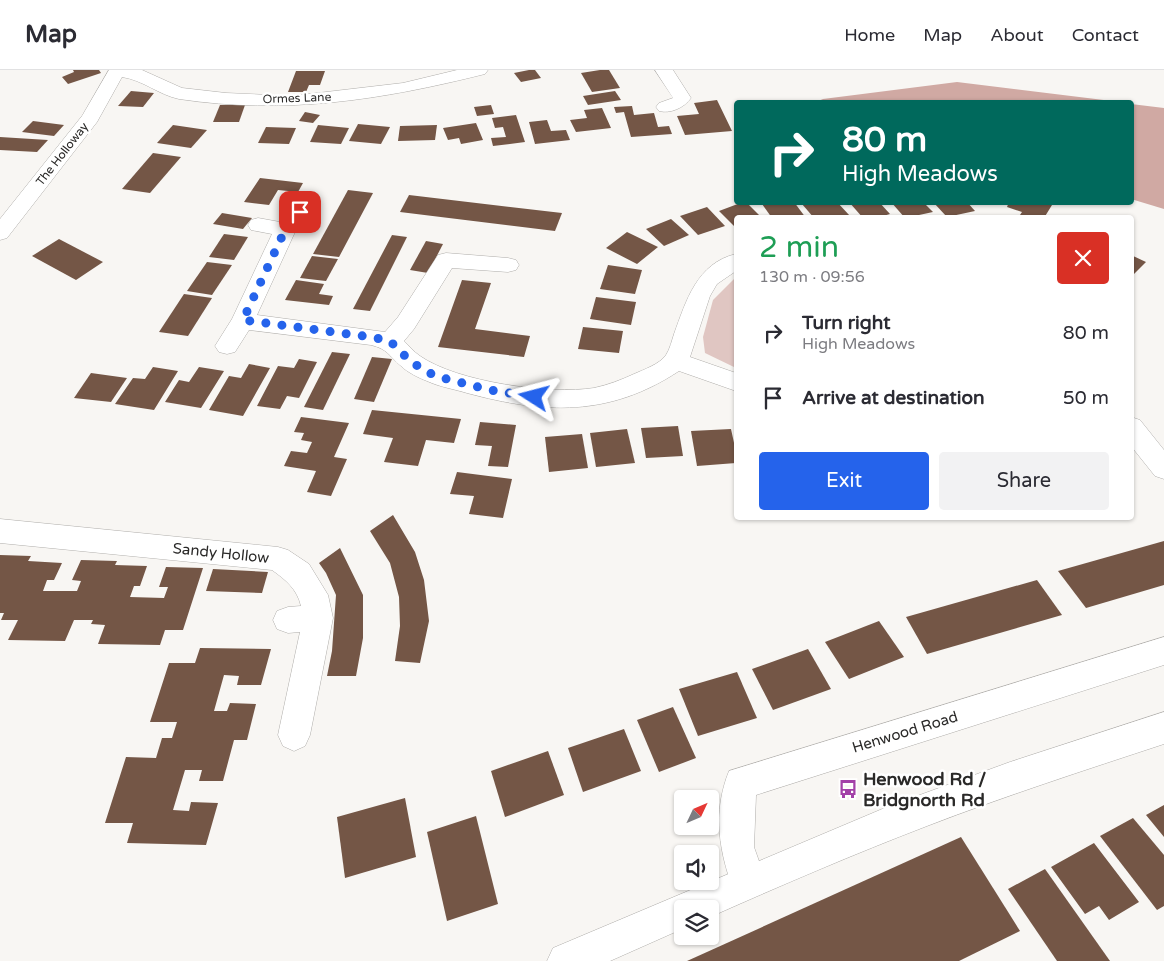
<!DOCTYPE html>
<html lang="en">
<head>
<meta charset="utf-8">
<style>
	:root { --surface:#fff; --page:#f2f2f3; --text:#2b2b33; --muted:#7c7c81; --line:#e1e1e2; --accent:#2563eb }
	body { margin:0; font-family:"Varela Round",sans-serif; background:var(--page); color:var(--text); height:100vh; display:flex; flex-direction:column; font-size:19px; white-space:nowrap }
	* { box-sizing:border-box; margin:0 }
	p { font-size:16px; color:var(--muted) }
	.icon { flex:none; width:28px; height:28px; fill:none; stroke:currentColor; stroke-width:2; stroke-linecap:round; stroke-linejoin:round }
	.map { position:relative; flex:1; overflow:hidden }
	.sheet { position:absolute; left:734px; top:145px; width:400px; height:305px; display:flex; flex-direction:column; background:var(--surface); border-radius:5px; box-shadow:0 1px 4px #0004 }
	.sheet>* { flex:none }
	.banner { position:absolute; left:734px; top:30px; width:400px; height:105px; border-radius:5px; box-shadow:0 1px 4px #0004; background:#00695c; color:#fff; overflow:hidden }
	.needle { width:32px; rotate:46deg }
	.controls { position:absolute; left:674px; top:720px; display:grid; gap:10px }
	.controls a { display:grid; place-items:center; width:45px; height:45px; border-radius:5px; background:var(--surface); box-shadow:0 1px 4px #0004; font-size:25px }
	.pin { position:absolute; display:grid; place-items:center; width:42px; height:42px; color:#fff; margin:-21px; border-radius:10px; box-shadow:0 2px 8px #0006 }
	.me { position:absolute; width:55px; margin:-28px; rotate:279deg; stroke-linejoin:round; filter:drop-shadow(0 0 4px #0008) }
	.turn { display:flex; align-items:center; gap:18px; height:105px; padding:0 25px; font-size:22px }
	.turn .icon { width:65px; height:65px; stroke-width:2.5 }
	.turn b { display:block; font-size:35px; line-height:42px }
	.round { display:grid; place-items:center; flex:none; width:52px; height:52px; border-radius:5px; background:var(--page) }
	.head { display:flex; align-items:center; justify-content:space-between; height:85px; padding:0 25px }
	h1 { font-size:30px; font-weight:600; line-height:38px; color:#1e9e55 }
	.action { display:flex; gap:10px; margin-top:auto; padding:10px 25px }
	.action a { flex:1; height:58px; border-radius:5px; background:var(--accent); color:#fff; font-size:20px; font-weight:600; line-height:58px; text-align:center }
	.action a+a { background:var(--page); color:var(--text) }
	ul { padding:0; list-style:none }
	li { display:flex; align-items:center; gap:15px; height:65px; padding:0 25px }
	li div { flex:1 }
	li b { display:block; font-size:19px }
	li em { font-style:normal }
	header { display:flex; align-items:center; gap:30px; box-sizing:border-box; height:70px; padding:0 25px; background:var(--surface); border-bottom:1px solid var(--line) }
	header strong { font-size:24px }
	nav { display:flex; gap:28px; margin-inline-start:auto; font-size:18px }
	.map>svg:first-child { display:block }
</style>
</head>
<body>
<header>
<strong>Map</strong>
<nav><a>Home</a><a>Map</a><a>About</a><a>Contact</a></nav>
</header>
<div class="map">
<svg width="1164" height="891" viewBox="0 0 1164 891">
	<rect width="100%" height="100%" fill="#f8f6f3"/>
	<path fill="#e0c6c2" d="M736 207V298L705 283 703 267 713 230Z"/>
	<g fill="#d0a9a3">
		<path d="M957 12 1120 32H816L823 29Z"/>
		<path d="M1131 34 1164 38V139L1131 129Z"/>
	</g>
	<g fill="#745646">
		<path d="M73 0H99L101 3 68 14 62 7 74 2Z"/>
		<path d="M529 0H535L541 8 521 12 514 3Z"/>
		<path d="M600 0H609L620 18 592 22 581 3Z"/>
		<path d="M296 1H325L320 15H309L306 22H288Z"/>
		<path d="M131 21 154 23 143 37 118 36Z"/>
		<path d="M615 21 621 30 588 35 583 26Z"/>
		<path d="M717 30 732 61 685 65 677 46 699 44 694 33Z"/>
		<path d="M220 35H245L239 52H213Z"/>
		<path d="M491 35 494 44 477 46 474 37Z"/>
		<path d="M632 36 634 45 654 43 658 57 669 56 672 64 631 67 624 42 616 43 614 37Z"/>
		<path d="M602 38 611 58 576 62 570 50 587 48 584 40Z"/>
		<path d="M305 42 320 45 313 53 299 51Z"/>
		<path d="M516 45 525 72 493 76 491 68 506 67 503 57 495 58 492 48Z"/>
		<path d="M547 50 551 61 566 60 570 70 535 74 529 52Z"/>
		<path d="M33 51 64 55 54 66 22 62Z"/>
		<path d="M476 53 483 70 461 74 459 68 448 70 443 58Z"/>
		<path d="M358 54 390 57 381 74 349 71Z"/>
		<path d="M173 55 207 60 191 78 157 73Z"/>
		<path d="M318 55 349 58 341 74 310 72Z"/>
		<path d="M437 55 435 70 398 71 400 56Z"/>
		<path d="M266 57 296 58 289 74 258 73Z"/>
		<path d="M0 67 48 70 37 82 0 80Z"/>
		<path d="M153 83 181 87 150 123 122 119Z"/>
		<path d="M260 108 303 113 298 122 278 120 269 135 244 132Z"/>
		<path d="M348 120 373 123 339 187 313 184Z"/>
		<path d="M409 125 562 143 555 161 400 142Z"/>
		<path d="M743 132H746L762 148H736V158L719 141Z"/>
		<path d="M768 132H794L806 148H772L762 134Z"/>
		<path d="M808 132H837L850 146 814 148 802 134Z"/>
		<path d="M849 132H879L890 144 876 148H863Z"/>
		<path d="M891 132H923L933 142 905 148Z"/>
		<path d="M933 132H967L975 141 947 147Z"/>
		<path d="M1009 132H1044L1052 135 1044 148H1018L1022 142 1007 137Z"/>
		<path d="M707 137 725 156 698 165 680 146Z"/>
		<path d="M222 143 252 148 243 159 213 154Z"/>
		<path d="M671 149 689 165 664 176 646 159Z"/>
		<path d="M627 162 658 177 637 194 606 178Z"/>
		<path d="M224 164 248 167 234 190 209 187Z"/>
		<path d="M392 165 407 167 370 241 353 239Z"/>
		<path d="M59 169 103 192 76 210 32 186Z"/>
		<path d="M426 171 443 174 428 203 410 200Z"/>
		<path d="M1131 185 1146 192 1131 207Z"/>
		<path d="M312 186 338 189 326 211 300 208Z"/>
		<path d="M207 192 232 195 212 225 187 221Z"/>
		<path d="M608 195 642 200 635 224 600 219Z"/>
		<path d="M296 210 324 214 319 224 333 226 329 235 285 230Z"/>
		<path d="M462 210 491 213 475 259 530 266 524 287 438 277Z"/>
		<path d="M184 224 212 228 188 266 159 262Z"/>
		<path d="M596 227 636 232 631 255 590 249Z"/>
		<path d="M583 257 623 261 619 283 578 279Z"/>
		<path d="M332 282 350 284 323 340 304 337Z"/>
		<path d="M372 287 392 289 374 332 354 329Z"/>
		<path d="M299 289 317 292 299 328 287 326 280 339 257 336 278 296 294 298Z"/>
		<path d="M249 294 270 298 243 346 209 340 229 306 241 308Z"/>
		<path d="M153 297 178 301 154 340 115 334 133 308 145 309Z"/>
		<path d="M199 297 224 301 201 338 165 332 179 310 189 312Z"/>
		<path d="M91 303 127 308 111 332 74 328Z"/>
		<path d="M372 340 461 349 454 373 426 370 418 396 384 392 393 368 363 364Z"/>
		<path d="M301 347 349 353 334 387 347 389 331 426 307 422 316 401 284 396 291 381 307 383 312 372 301 370 304 363 294 362Z"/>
		<path d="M480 352 516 355 508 397 488 396 492 376 475 375Z"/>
		<path d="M678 356 683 386 646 388 641 358Z"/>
		<path d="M627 359 635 393 596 397 590 363Z"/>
		<path d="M731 359 736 382V393L697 396 691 361Z"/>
		<path d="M582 364 588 398 549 402 545 367Z"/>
		<path d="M457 402 512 409 503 448 469 444 474 426 450 424Z"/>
		<path d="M393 445 415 482 424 510 429 551 420 593 395 591 400 556 399 527 390 493 370 461Z"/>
		<path d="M1164 471V515L1086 538 1058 501Z"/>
		<path d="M340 478 363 525V568L356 606H327L332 581 336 525 326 503 319 493Z"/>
		<path d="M0 485 31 486 28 491 62 493 54 510H47L43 521H77L81 511 72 510 81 490 117 491 115 495 147 496 140 516H134L130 527 164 528 168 517H159L166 497 203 498 183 560H165L160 575 98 574 105 555 91 554 93 550H74L65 571 8 570 18 550H1L4 543H0Z"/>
		<path d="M213 499 268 502 262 523 206 521Z"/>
		<path d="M1037 510 1062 545 927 584 906 547Z"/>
		<path d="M879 551 904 587 849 609 825 572Z"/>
		<path d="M200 578 271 579 261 615H237L239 606 224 605 214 641H227L230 633 256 634 247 670H234L223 711H199L202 700H185L173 740 189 741 191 732 218 733 206 775 127 773 133 753H105L126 687 156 688 162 668H172L177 652H150L169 593H195Z"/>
		<path d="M808 579 831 619 773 640 752 599Z"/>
		<path d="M737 602 757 648 698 666 679 619Z"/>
		<path d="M673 637 696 688 659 702 637 650Z"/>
		<path d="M624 659 641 701 583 722 568 678Z"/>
		<path d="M548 681 564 725 505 747 491 701Z"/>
		<path d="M405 728 416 787 345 808 337 747Z"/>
		<path d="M1164 735V767L1146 745Z"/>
		<path d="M476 746 498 834 447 851 427 762Z"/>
		<path d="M1133 748 1164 785V836L1157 840 1100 766Z"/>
		<path d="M961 767 1020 861 959 891H687Z"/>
		<path d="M1094 773 1139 832 1109 850 1099 836 1085 844 1051 797Z"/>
		<path d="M1045 799 1110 891H1057L1008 819Z"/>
	</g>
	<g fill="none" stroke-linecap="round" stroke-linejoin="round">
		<g stroke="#afadaa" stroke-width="1">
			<g id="minor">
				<path d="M109 0H142L182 18 226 23 292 26 403 13 457 0H488L485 4C381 30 286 45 179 29 159 25 143 10 122 7L97 52 7 168 0 170V149L82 46Z"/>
				<path d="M655 0H673L691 28C684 38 670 44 659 41L656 37 659 33 673 28Z"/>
				<path d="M300 136 307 137 310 142 295 162 257 245 385 262 398 247 438 185 446 183 508 188 516 190 519 195 516 200 508 202 452 198 414 259 404 271C409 276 414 282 420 286 457 312 550 325 594 318 608 315 621 310 634 304 643 300 660 294 666 285 670 279 672 270 674 264 686 231 697 193 736 184V201L717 214 710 226 690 287 736 303V321L679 301C609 347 545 344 467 323 454 319 440 317 427 311 419 308 407 302 401 296 389 286 388 279 371 275L249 260 235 282 227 284 219 282 215 276 232 249 272 164 251 160 248 155 251 150 258 148 280 152 293 137Z"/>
				<path d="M1131 347 1140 350 1164 380V409L1155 406 1131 376Z"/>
				<path d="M0 449 278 477 288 480 309 494 328 525 333 548 310 665 305 676 294 681 283 676 278 665 300 562 288 563 277 559 273 550 277 541 288 537 301 536C297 519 286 510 272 500L0 473Z"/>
				<path d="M1164 567V595L756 725 754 777 766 811 761 824 748 829 735 824C719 783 712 743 729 701Z"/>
			</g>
		</g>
		<g stroke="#afadaa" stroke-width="1">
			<path id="major" d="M1164 642V674C1085 700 1005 726 927 756 854 784 782 815 710 847V839H682V859L610 891H547L553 878 887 737 1010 692Z"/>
		</g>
		<use href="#minor" fill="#fff" fill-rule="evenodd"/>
		<use href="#major" fill="#fff" fill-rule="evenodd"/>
	</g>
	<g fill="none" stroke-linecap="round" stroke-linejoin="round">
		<path stroke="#2563eb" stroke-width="9" stroke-dasharray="0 16.2" d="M300 142 285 160 243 250 371 267 390 271 411 292 435 306 490 320 534 327"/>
	</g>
	<defs>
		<g id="bus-bare" transform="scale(1.5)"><path d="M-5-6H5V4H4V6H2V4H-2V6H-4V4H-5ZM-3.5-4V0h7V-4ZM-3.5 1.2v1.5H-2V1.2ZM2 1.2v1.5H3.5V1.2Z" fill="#a341a8" stroke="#fff" stroke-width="2.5" paint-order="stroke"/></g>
	</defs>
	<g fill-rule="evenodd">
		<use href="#bus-bare" x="848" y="719"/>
	</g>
	<g text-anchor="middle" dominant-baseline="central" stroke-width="5" stroke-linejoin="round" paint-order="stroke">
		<g font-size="12" fill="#2a2928" stroke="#fff">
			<text transform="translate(297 28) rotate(-2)">Ormes Lane</text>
			<text transform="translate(62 84) rotate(-52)">The Holloway</text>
		</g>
		<g font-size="15" fill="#2a2928" stroke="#fff">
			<text transform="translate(221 483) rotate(6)">Sandy Hollow</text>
			<text transform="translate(905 662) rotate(-17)">Henwood Road</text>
		</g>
		<g font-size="18" font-weight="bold" fill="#2a2928" stroke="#fff" text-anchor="start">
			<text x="863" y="709">Henwood Rd /<tspan x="863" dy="21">Bridgnorth Rd</tspan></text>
		</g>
	</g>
</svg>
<div class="controls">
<a><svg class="needle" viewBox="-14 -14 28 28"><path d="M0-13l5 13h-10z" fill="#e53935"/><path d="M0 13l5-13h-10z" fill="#7c7c81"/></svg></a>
<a><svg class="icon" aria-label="sound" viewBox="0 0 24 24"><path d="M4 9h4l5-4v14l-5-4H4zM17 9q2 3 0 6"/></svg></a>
<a><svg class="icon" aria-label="layers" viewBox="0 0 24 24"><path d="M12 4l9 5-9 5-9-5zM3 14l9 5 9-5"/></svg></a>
</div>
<div class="pin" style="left:300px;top:142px;background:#d93025"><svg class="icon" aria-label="arrive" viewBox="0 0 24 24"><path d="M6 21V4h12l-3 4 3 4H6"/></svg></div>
<svg class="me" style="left:534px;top:327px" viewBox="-20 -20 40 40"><path d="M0-17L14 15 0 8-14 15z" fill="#2563eb" stroke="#fff" stroke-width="4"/></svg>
<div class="banner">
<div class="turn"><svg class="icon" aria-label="right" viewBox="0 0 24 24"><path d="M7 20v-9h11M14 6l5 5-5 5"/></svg><div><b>80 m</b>High Meadows</div></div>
</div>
<section class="sheet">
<div class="head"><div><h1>2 min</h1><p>130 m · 09:56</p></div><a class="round" style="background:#d93025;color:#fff"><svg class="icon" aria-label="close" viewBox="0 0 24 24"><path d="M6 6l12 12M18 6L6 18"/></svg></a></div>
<ul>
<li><svg class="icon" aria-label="right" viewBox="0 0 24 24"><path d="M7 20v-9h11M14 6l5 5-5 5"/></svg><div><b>Turn right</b><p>High Meadows</p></div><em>80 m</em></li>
<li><svg class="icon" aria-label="arrive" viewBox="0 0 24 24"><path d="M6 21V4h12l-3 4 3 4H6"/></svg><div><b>Arrive at destination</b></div><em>50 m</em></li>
</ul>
<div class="action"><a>Exit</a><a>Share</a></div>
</section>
</div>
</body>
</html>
